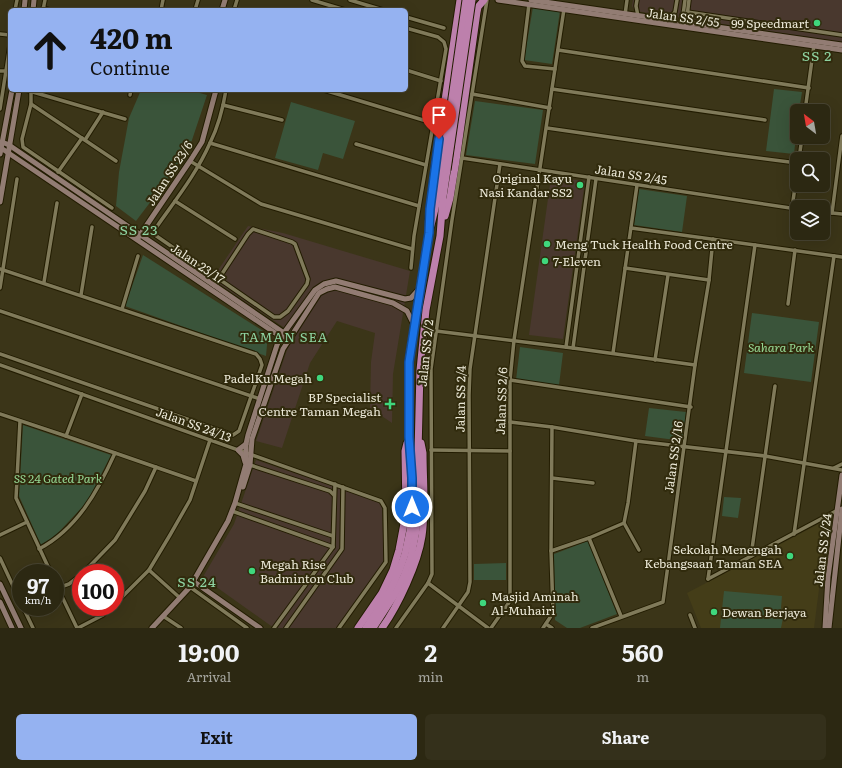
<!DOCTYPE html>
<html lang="en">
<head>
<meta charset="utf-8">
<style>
	:root { --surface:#2c2812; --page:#34301b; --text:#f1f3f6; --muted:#a6a69f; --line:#484432; --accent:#95b2f1 }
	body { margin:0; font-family:Literata,serif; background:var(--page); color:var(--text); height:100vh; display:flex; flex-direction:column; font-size:15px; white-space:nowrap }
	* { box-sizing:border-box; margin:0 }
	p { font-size:13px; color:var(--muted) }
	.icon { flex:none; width:22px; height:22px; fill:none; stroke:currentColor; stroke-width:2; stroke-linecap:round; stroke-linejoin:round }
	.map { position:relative; height:628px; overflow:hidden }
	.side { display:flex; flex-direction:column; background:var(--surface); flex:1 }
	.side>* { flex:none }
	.guide { position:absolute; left:8px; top:8px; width:400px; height:84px; border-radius:6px; box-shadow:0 4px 16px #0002,0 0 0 1px var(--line); background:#95b2f1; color:#111; overflow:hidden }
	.needle { width:26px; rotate:329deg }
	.tools { position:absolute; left:790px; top:104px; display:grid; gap:8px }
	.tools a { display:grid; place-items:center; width:40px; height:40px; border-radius:6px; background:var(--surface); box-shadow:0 4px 16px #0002,0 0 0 1px var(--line); font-size:20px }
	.speed { position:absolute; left:12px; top:564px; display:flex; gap:8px; font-size:20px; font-weight:700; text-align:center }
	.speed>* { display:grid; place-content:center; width:52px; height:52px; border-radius:50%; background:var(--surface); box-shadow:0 4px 16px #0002,0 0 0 1px var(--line); line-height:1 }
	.speed small { font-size:10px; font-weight:400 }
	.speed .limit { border:6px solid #d22; background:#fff; color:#111 }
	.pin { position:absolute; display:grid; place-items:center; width:34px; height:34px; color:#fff; margin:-41px -17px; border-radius:50% 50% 50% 0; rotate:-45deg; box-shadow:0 0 4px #0007 }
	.pin .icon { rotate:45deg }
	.me { position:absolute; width:44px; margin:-22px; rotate:0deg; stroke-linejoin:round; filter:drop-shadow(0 0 3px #0008) }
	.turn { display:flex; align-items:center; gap:14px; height:84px; padding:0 16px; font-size:18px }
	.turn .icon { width:52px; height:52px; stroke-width:2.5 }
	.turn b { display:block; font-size:28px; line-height:34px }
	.eta { display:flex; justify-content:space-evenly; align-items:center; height:68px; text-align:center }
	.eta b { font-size:24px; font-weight:700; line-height:28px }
	.action { display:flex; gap:8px; margin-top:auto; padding:8px 16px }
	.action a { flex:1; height:46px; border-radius:6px; background:var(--accent); color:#111; font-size:16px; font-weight:700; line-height:46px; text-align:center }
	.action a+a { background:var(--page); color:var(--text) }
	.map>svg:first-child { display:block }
</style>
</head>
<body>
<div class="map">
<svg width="842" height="628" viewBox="0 0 842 628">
	<rect width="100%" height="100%" fill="#3b3518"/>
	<g fill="#49382e">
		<path d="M633 0H842V42L635 11 632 6Z"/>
		<path d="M551 177 585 181 563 339 529 335Z"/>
		<path d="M248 226 283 233 410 271 393 374 392 423 370 408 371 362 375 333 337 321 310 363 282 448 256 441 287 350 295 335 212 279Z"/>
		<path d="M256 460 380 502 382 505 384 562 336 628H274L205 579 204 575 234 524Z"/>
	</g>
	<path fill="#443d18" d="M828 519 814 628H701L687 593Z"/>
	<g fill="#3a543a">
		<path d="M533 7 560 11 552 64 524 60Z"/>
		<path d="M774 89 802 92 799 111H797V127L794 154 766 151Z"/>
		<path d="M141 90H189L207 95 188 152 136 221 116 206 119 172 129 118Z"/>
		<path d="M475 101 543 110 535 164 466 155Z"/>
		<path d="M291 102 355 121 343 159 323 153 318 170 275 158Z"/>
		<path d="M639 189 687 196 682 232 634 225Z"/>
		<path d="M143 255 268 334 266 356 125 306Z"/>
		<path d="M752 313 819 322 811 382 744 373Z"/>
		<path d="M520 347 563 353 559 385 516 380Z"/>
		<path d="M649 408 686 412 683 441 645 436Z"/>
		<path d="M23 425 111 455 87 502 56 535 41 545 19 496Z"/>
		<path d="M724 497 741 498 738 518 722 516Z"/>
		<path d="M588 541 617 614 580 628H567L555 620 554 554Z"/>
		<path d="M506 563V580H474V564Z"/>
		<path d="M724 591 782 596 781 608 784 613 781 628H720Z"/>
	</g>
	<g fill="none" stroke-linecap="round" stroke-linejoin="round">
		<g stroke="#221c01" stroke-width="5.5">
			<g id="street">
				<path d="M312 0 345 10"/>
				<path d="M350 0 383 10"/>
				<path d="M637 0 636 6 638 16"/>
				<path d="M529 4 522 61 525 66 555 69"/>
				<path d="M43 8 50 10"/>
				<path d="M15 10 17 0"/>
				<path d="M43 10 45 0"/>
				<path d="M161 10 163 0"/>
				<path d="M195 10 198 0"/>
				<path d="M234 10 237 0"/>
				<path d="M687 12 842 35"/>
				<path d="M625 15 627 0"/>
				<path d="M406 17 444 28"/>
				<path d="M668 20 669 18 675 12 677 0"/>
				<path d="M682 23 685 0"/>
				<path d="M686 25 689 0"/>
				<path d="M406 28 438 37 444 42 446 49 414 236 411 268"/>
				<path d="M0 34 10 35"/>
				<path d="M558 50 809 88"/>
				<path d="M406 70 441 81"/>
				<path d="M0 71H6"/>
				<path d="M552 89 765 120"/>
				<path d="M26 90 125 119"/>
				<path d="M31 90V104L22 139 23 147 112 208"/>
				<path d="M324 90 433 123"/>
				<path d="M472 94 550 108"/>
				<path d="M130 95 131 90"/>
				<path d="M31 104 116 161"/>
				<path d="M223 105 282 120"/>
				<path d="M0 109 10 45"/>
				<path d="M805 111 814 45"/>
				<path d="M547 128 727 154 797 163"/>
				<path d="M85 140 103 112"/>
				<path d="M210 143 419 206"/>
				<path d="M356 144 426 165"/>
				<path d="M462 158 797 209"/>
				<path d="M799 159 802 137"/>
				<path d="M190 161 261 204 412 249"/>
				<path d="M58 172 82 138"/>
				<path d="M175 201 235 239"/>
				<path d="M792 208 797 173"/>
				<path d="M823 212 842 214"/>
				<path d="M832 213 842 136"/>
				<path d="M631 228 842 257"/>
				<path d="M625 268 709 280"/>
				<path d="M0 269 256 354 260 359 262 365 239 431 233 435 0 354"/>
				<path d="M210 273 155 235 153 232C173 203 196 175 210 143 218 127 223 108 226 90"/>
				<path d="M44 282 57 203"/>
				<path d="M214 286 248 234 253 229 292 242 295 244 308 279 307 284 288 311 280 317H274L219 279"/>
				<path d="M0 288 17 179"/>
				<path d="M81 295 92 227"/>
				<path d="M788 304 795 250"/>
				<path d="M122 309 138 256"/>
				<path d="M0 311 260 399"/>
				<path d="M436 331 573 348 695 365"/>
				<path d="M566 347 589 177"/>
				<path d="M573 348 596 179"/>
				<path d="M613 353 637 185"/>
				<path d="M655 360 668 275"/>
				<path d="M0 365 381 501 385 508 386 562 339 628"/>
				<path d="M510 380 691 407"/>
				<path d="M0 414 66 436 196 481"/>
				<path d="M20 421 16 498 51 573"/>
				<path d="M510 422 552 427 636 441 765 456 842 470"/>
				<path d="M66 436 82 394"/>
				<path d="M431 450 510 451"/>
				<path d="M250 465 330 491 334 495"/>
				<path d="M834 468 842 464"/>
				<path d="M552 478 593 483"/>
				<path d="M235 503 333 536"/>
				<path d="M232 511 333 547"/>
				<path d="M624 523 639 550"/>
				<path d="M794 534 834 256"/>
				<path d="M0 535 27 522"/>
				<path d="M589 538 621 616"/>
				<path d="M39 549C77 529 98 491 115 453"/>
				<path d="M551 551 589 538 624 523 628 503 636 441"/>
				<path d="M751 556 775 386"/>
				<path d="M0 558 21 603"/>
				<path d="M149 570 180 598"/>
				<path d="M83 573 115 540 145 491 156 467"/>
				<path d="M708 579 755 245"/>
				<path d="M708 579 836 511"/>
				<path d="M55 582 77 628"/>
				<path d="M428 583 488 628"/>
				<path d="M190 587 247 628"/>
				<path d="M58 588 69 584 81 575"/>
				<path d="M115 604 149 570 170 535 190 500 210 440"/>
				<path d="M23 607 33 628"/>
				<path d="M690 615 695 628"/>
				<path d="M163 616 181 628"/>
				<path d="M546 624 552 628"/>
				<path d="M78 628 103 615 112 607"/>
				<path d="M274 628 333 547 335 484"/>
				<path d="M286 628 342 549 343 487"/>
				<path d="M396 628 428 583 432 574 431 369 452 220 487 0"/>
				<path d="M443 628 468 592 470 582 469 395 470 369 500 164"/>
				<path d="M491 628 510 601V380L514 340 564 9"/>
				<path d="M543 628 553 613 551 551 552 427"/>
				<path d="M592 628 663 602 695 365 709 280 713 239"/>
			</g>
		</g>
		<g stroke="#221c01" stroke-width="7">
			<g id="secondary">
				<path d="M498 0 842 50"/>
				<path d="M531 0 842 45"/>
				<path d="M24 10 25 0"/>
				<path d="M33 10 34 0"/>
				<path d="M222 10 225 0"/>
				<path d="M2 142 9 145 284 333"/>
				<path d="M1 148 281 337H286L291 335"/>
				<path d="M0 154 12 90"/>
				<path d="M0 202 19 90"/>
				<path d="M138 238 190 161 202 142 216 90"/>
				<path d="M245 462 243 455 238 450 246 444"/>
				<path d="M243 487 250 465 252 439 283 349 319 293 327 289 335 287 393 303 407 311 414 325"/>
				<path d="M193 581 260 628"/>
				<path d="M0 584 21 628"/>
				<path d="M0 602 12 628"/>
				<path d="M152 628 190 587 228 521 235 503 246 464V444L248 435 277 345 281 337 315 290 324 284 336 281 405 299 411 298 420 288"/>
				<path d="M825 628 828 577 842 475"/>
				<path d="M829 628 842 509"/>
			</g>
		</g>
		<g stroke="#221c01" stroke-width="9">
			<g id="highway">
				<path d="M445 216 450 198 456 161 477 12 478 7 484 0"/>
				<path d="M429 219 435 167 460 0"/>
				<path d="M358 628 382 593 393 570 399 550 406 513 405 451 407 443"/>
				<path d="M366 628 390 591 399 571 405 554 410 531 412 507V478L409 437V361L429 233 435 209 442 168"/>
				<path d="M373 628 395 594 404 576 411 557 416 531 418 506V453L420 370 426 310 440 236 443 197 447 170"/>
				<path d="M382 628C398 606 418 563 422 536 426 509 423 480 423 453L421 443"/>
			</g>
		</g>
		<use href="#street" stroke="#807a5a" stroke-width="3.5"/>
		<use href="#secondary" stroke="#927c73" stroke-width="5"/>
		<use href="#highway" stroke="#bd80ac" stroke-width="7"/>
		<g stroke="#221c01" stroke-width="9" stroke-linecap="butt">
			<g id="highway-bridge">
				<path d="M442 168 466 0"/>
				<path d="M447 170 472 0"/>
			</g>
		</g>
		<use href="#highway-bridge" stroke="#bd80ac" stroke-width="7"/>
	</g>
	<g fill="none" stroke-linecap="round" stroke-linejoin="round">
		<g stroke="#114b97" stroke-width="10">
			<path id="route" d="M412 507V478L409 437V362L429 233 430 209 439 139"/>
		</g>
		<use href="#route" stroke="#1a73e8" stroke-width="7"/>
	</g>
	<g fill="#3fd77d" stroke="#312b0d" stroke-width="1.5">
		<circle cx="817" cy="23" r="4"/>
		<circle cx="580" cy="185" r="4"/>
		<circle cx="547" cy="244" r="4"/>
		<circle cx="545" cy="261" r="4"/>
		<circle cx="320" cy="378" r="4"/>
		<path d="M388 398h4v4h4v4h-4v4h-4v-4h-4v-4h4z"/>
		<circle cx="790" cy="556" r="4"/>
		<circle cx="252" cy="571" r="4"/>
		<circle cx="483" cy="603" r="4"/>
		<circle cx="714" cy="612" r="4"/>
	</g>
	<g text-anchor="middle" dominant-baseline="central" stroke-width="4" stroke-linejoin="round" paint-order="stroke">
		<g font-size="12" fill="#ece9d8" stroke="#312b0d">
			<text transform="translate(683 17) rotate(8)">Jalan SS 2/55</text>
			<text transform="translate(169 173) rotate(-57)">Jalan SS 23/6</text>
			<text transform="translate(631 174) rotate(9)">Jalan SS 2/45</text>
			<text transform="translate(198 263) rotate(34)">Jalan 23/17</text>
			<text transform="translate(425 353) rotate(-84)">Jalan SS 2/2</text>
			<text transform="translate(460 399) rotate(-89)">Jalan SS 2/4</text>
			<text transform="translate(501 401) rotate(-88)">Jalan SS 2/6</text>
			<text transform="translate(194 424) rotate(20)">Jalan SS 24/13</text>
			<text transform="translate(673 457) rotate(-82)">Jalan SS 2/16</text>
			<text transform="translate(822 550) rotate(-83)">Jalan SS 2/24</text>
		</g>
		<g font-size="12" fill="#ece9d8" stroke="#312b0d" text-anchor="end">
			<text x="809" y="23">99 Speedmart</text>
			<text x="572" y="178">Original Kayu<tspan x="572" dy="14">Nasi Kandar SS2</tspan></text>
			<text x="555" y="244" text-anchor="start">Meng Tuck Health Food Centre</text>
			<text x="553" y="261" text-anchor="start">7-Eleven</text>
			<text x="312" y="378">PadelKu Megah</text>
			<text x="381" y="397">BP Specialist<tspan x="381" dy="14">Centre Taman Megah</tspan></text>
			<text x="782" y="549">Sekolah Menengah<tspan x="782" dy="14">Kebangsaan Taman SEA</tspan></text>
			<text x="260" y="564" text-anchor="start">Megah Rise<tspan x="260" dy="14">Badminton Club</tspan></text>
			<text x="491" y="596" text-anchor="start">Masjid Aminah<tspan x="491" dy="14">Al-Muhairi</tspan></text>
			<text x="722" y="612" text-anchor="start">Dewan Berjaya</text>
		</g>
		<g font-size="12" font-style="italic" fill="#96d995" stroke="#312b0d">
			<text x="781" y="347">Sahara Park</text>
			<text x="58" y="478">SS 24 Gated Park</text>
		</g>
		<g font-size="13" letter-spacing="1" fill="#8ed3a1" stroke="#312b0d">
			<text x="284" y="336">TAMAN SEA</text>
		</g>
		<g font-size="14" letter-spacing="1" fill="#8ed3a1" stroke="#312b0d">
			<text x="817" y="55">SS 2</text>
			<text x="139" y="229">SS 23</text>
			<text x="197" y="581">SS 24</text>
		</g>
	</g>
</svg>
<div class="tools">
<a><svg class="needle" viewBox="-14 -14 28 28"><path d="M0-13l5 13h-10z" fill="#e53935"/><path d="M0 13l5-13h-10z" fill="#a6a69f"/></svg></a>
<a><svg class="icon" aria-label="search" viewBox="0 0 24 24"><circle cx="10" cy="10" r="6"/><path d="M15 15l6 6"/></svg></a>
<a><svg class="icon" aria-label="layers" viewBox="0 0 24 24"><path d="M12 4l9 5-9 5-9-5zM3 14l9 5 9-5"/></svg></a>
</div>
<div class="speed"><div>97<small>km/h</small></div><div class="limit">100</div></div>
<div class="pin" style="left:439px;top:139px;background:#d93025"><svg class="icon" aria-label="arrive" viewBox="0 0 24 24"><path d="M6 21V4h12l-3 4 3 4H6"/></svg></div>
<svg class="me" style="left:412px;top:507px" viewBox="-20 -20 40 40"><circle r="17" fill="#1a73e8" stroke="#fff" stroke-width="3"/><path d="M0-11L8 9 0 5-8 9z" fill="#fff"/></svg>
<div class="guide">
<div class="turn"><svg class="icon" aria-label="ahead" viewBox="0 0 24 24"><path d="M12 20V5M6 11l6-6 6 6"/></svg><div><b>420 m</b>Continue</div></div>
</div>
</div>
<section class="side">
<div class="eta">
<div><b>19:00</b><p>Arrival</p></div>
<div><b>2</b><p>min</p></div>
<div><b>560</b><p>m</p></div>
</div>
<div class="action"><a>Exit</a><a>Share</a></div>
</section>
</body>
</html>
